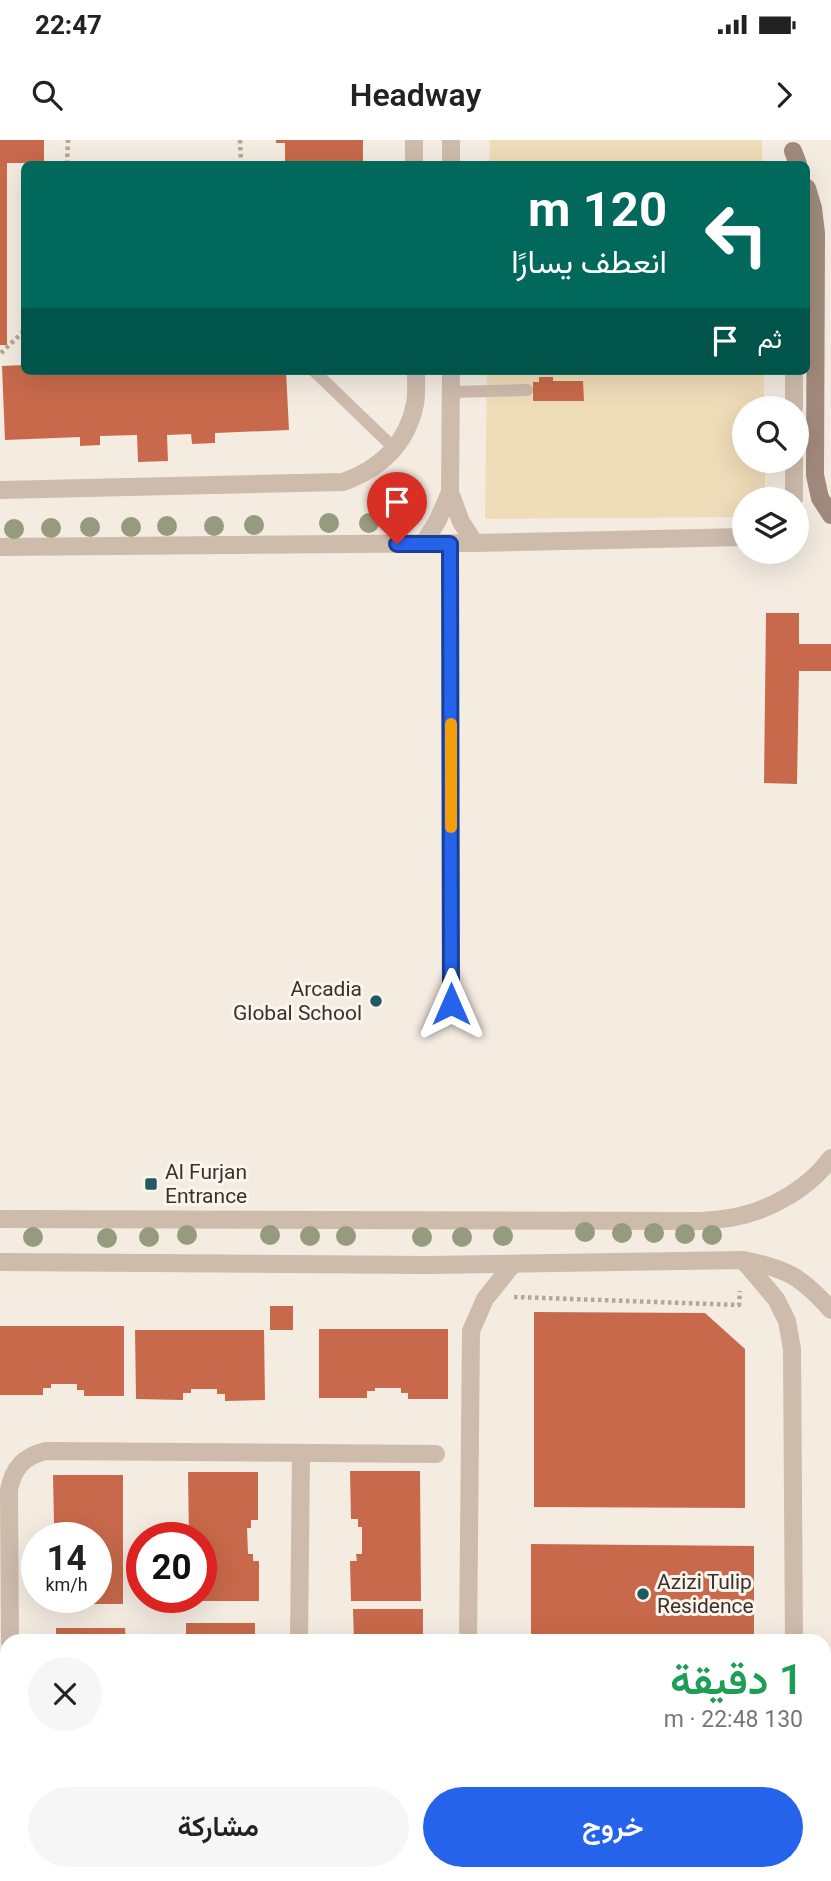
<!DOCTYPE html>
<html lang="ar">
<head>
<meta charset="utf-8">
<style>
	:root { --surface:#fff; --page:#f6f6f6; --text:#222; --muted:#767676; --accent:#2563eb }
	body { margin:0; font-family:Roboto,Vazirmatn,sans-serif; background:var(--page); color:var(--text); direction:rtl; height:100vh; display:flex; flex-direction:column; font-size:26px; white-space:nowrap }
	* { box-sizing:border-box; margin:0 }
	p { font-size:23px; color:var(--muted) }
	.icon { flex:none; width:38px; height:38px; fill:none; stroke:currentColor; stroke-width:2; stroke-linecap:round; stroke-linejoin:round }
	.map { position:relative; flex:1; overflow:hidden; direction:ltr }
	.sheet { position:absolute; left:0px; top:1494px; width:831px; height:247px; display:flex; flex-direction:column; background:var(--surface); border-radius:21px 21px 0 0; box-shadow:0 7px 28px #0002; direction:rtl }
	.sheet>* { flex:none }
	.hud { position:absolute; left:21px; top:21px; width:789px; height:214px; border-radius:10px; box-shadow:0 7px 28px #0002; direction:rtl; background:#00695c; color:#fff; overflow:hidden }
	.controls { position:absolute; left:732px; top:256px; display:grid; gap:14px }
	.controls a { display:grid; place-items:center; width:77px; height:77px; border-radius:50%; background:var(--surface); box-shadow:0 7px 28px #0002; font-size:35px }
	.speed { position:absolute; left:21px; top:1382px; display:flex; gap:14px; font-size:35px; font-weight:700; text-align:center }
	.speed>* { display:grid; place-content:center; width:91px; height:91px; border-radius:50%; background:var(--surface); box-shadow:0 7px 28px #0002; line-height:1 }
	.speed small { font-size:18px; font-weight:400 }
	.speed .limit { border:10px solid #d22; background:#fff; color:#111 }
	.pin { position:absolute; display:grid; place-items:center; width:60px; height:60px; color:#fff; margin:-72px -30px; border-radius:50% 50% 50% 0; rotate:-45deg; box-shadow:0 0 7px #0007 }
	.pin .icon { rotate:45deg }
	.me { position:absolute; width:77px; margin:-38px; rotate:0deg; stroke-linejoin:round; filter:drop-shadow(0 0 5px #0008) }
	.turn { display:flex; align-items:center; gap:24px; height:147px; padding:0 28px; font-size:32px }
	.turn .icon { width:91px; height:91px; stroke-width:2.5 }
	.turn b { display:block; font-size:49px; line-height:60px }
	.then { display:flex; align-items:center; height:66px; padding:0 28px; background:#0003; gap:14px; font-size:26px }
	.round { display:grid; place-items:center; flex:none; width:74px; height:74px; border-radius:37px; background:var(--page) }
	.headline { display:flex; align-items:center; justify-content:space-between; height:119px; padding:0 28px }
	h1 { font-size:42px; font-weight:600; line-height:52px; color:#1e9e55 }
	.cta { display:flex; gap:14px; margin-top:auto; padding:14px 28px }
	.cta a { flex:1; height:80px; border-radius:42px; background:var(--accent); color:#fff; font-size:28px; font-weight:600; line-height:80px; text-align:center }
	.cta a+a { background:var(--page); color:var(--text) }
	.status { display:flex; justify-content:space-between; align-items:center; height:49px; padding:0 35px; background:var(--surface); direction:ltr }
	.status svg { height:19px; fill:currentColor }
	header { display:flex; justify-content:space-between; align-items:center; height:91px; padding:0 28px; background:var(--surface); font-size:32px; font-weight:600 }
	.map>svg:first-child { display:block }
</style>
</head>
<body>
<div class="status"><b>22:47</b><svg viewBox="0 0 49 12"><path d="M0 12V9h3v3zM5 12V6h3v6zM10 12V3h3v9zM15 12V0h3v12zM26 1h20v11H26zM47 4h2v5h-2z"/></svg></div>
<header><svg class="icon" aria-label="forward" viewBox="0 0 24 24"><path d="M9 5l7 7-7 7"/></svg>Headway<svg class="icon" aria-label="search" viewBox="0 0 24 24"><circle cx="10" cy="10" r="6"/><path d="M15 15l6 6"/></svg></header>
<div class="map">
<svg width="831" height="1741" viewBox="0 0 831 1741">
	<rect width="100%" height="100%" fill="#f4ebe1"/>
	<g fill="#efdcb8">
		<path d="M490 0H762V24H489Z"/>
		<path d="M487 231H764V268H744V320H765V359H744V377L485 379Z"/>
	</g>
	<g fill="#c8694b">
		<path d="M0 0H44V23H7V205H0Z"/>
		<path d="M276 0H363V24H285V3H276Z"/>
		<path d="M24 225V231H286L289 290 215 293V303L192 304 191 294 167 295 168 321 138 322 137 295 100 296V305L80 306V297L5 300 2 226Z"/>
		<path d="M539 237H553V241H583L584 261H533V242H539Z"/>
		<path d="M766 473H799V504H831V531H799L797 644 764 643Z"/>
		<rect x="270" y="1166" width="23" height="24"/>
		<path d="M534 1172 705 1173 745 1209V1368L534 1367Z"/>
		<path d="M0 1186H124V1256H84V1250H77V1244H51V1248H43V1255H0Z"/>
		<path d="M319 1189H448V1259H408V1253H401V1248H375V1251H367V1258H319Z"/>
		<path d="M135 1190H264L265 1260 225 1261V1254H217V1249H191V1253H183V1260L136 1259Z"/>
		<path d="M350 1331H420L421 1461H351L350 1421H357L356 1414H362V1387H358V1379H351Z"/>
		<path d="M188 1332H258V1380H251V1388H247L248 1414H253V1421H259V1461H190L189 1458H201V1398H189Z"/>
		<path d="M53 1335H123V1464H54V1458H96V1398H64V1391H61L60 1383H54Z"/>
		<path d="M531 1404 754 1406V1502H531Z"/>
		<path d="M353 1469H423V1502H354Z"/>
		<rect x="186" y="1483" width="69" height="19"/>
		<path d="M56 1488H125L126 1502H56Z"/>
		<path d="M58 1734H126V1740L58 1739Z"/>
		<rect x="187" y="1734" width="68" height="6"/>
		<path d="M350 1734H419V1740L350 1741Z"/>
		<rect x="533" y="1734" width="223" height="7"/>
	</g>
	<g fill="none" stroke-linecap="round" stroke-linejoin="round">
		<g stroke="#b9a596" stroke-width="4.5" stroke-dasharray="3.5 3.5" stroke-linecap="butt">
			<path d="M240 0 241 24"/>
			<path d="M67 24 68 0"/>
			<path d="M1 213 24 191"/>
			<path d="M514 1157 739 1165 740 1151"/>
		</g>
		<g stroke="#cdbbac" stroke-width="12">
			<path d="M314 231 395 309"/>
			<path d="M451 252 527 250"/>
			<path d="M450 404 451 864"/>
		</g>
		<g stroke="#cdbbac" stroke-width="18">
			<path d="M414 0V24"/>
			<path d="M451 24V0"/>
			<path d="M451 231 450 352 461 382 475 403"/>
			<path d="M794 231V268"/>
			<path d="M0 350 343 342C380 329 407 304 415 264 417 254 416 242 416 231"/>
			<path d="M794 359V320"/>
			<path d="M423 404 438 380 450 352"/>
			<path d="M0 407 475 403 744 397"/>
			<path d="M743 1120 776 1159 787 1181 792 1209 794 1502"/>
			<path d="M10 1502 9 1350C13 1328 24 1316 46 1311L436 1314"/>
			<path d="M299 1502 301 1313"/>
			<path d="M11 1734V1741"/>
			<path d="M301 1734V1741"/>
			<path d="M795 1734V1741"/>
		</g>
		<g stroke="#cdbbac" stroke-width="18">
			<path d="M0 1079 703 1081C713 1080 725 1079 735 1077 771 1070 809 1048 831 1018"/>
			<path d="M0 1122 428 1125 743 1120C786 1128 802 1137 831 1170"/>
			<path d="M468 1502 471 1191 485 1159 513 1124"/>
			<path d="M466 1741V1734"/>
		</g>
		<g stroke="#a18a7d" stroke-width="18">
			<path d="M793 11 798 24"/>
			<path d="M807 48 813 68 816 93 815 335 820 358 831 375"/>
		</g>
	</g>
	<g fill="#969b7f">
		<circle cx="329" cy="383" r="10"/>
		<circle cx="369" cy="383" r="10"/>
		<circle cx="254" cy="385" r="10"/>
		<circle cx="167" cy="386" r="10"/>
		<circle cx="214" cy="386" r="10"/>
		<circle cx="90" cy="387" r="10"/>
		<circle cx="131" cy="387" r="10"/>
		<circle cx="51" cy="388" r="10"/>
		<circle cx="14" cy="389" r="10"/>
		<circle cx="585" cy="1092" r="10"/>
		<circle cx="622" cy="1093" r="10"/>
		<circle cx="654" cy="1093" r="10"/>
		<circle cx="685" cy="1094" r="10"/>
		<circle cx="187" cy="1095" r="10"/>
		<circle cx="270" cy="1095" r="10"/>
		<circle cx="712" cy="1095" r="10"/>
		<circle cx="310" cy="1096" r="10"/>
		<circle cx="346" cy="1096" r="10"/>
		<circle cx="503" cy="1096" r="10"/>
		<circle cx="33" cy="1097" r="10"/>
		<circle cx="149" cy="1097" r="10"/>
		<circle cx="422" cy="1097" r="10"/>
		<circle cx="462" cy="1097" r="10"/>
		<circle cx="107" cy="1098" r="10"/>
	</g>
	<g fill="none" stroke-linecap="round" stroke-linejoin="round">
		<g stroke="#184099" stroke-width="18">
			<path id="route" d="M397 404H450L451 864"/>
		</g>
		<use href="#route" stroke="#2563eb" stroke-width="12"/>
		<path stroke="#f59e0b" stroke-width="12" d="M451 584V687"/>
	</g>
	<g fill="#1f5a5e" stroke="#fbf5ee" stroke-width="2.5">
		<circle cx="376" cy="861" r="7"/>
		<rect x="144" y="1037" width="14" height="14" rx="3.5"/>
		<circle cx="643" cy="1454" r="7"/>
	</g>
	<g text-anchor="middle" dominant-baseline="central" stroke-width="6" stroke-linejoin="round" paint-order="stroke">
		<g font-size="21" fill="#3b302b" stroke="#fbf5ee" text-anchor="start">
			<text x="362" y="849" text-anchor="end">Arcadia<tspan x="362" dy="24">Global School</tspan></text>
			<text x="165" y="1032">Al Furjan<tspan x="165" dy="24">Entrance</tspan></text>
			<text x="657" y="1442">Azizi Tulip<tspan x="657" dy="24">Residence</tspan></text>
		</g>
	</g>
</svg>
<div class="controls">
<a><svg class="icon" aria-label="search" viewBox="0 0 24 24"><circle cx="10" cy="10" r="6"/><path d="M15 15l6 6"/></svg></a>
<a><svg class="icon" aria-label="layers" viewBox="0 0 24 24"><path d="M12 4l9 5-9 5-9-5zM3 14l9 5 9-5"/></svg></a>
</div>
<div class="speed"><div>14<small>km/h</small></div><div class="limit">20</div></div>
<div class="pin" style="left:397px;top:404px;background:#d93025"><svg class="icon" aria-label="arrive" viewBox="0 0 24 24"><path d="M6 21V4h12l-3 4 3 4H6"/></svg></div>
<svg class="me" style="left:451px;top:864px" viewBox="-20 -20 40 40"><path d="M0-17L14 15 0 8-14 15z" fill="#2563eb" stroke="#fff" stroke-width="4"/></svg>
<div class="hud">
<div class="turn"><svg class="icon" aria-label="left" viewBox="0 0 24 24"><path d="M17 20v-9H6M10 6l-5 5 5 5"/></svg><div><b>120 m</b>انعطف يسارًا</div></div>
<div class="then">ثم<svg class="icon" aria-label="arrive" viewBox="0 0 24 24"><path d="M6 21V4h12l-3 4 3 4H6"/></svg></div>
</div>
<section class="sheet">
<div class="headline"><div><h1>1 دقيقة</h1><p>130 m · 22:48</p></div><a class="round"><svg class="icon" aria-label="close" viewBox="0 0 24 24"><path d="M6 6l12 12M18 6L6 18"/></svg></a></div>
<div class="cta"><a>خروج</a><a>مشاركة</a></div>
</section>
</div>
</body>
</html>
